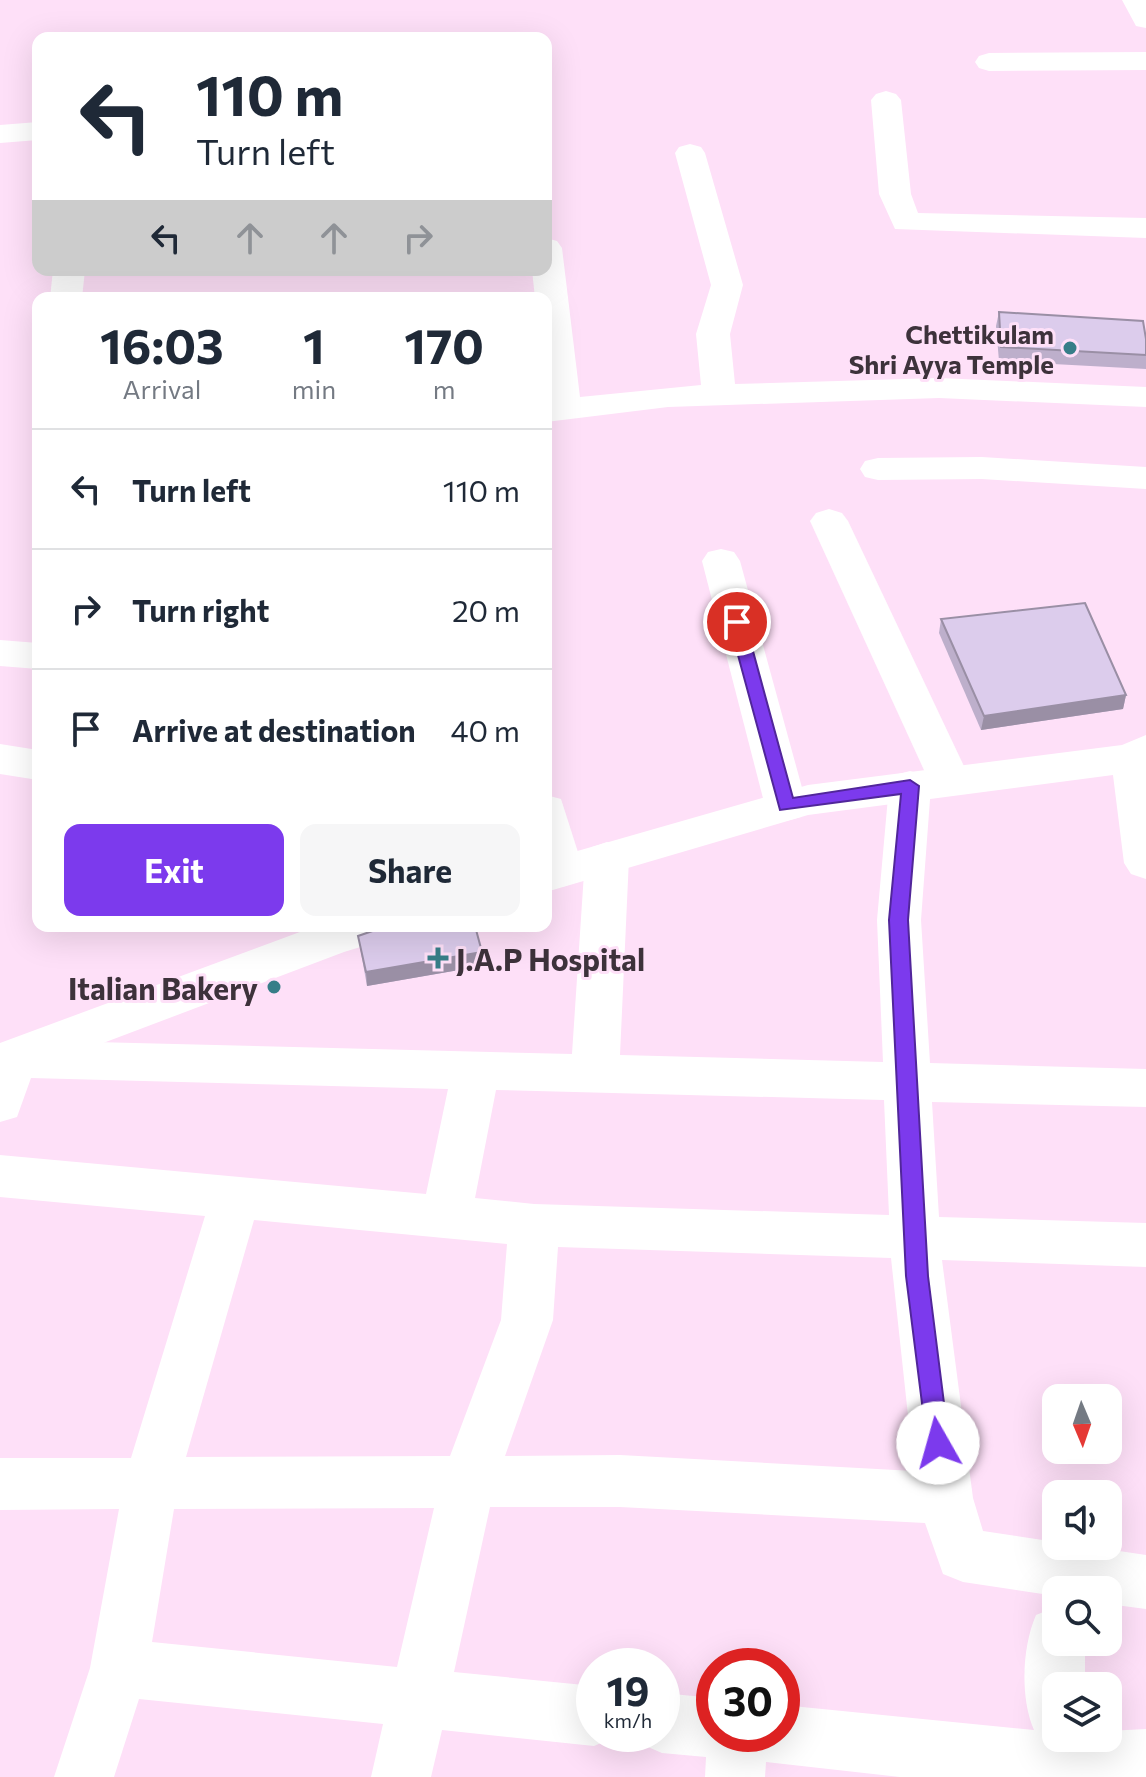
<!DOCTYPE html>
<html lang="en">
<head>
<meta charset="utf-8">
<style>
	:root { --surface:#fff; --page:#f6f6f7; --text:#1f2937; --muted:#747a83; --line:#e0e1e3; --accent:#7c3aed }
	body { margin:0; font-family:Commissioner,sans-serif; background:var(--page); color:var(--text); height:100vh; display:flex; flex-direction:column; font-size:30px; white-space:nowrap }
	* { box-sizing:border-box; margin:0 }
	p { font-size:26px; color:var(--muted) }
	.icon { flex:none; width:44px; height:44px; fill:none; stroke:currentColor; stroke-width:2; stroke-linecap:round; stroke-linejoin:round }
	.map { position:relative; flex:1; overflow:hidden }
	.sheet { position:absolute; left:32px; top:292px; width:520px; height:640px; display:flex; flex-direction:column; background:var(--surface); border-radius:16px; box-shadow:0 8px 32px #0002 }
	.sheet>* { flex:none }
	.top-card { position:absolute; left:32px; top:32px; width:520px; height:244px; border-radius:16px; box-shadow:0 8px 32px #0002; background:#fff; color:var(--text); overflow:hidden }
	.needle { width:52px; rotate:178deg }
	.tools { position:absolute; left:1042px; top:1384px; display:grid; gap:16px }
	.tools a { display:grid; place-items:center; width:80px; height:80px; border-radius:16px; background:var(--surface); box-shadow:0 8px 32px #0002; font-size:40px }
	.speed { position:absolute; left:576px; top:1648px; display:flex; gap:16px; font-size:40px; font-weight:700; text-align:center }
	.speed>* { display:grid; place-content:center; width:104px; height:104px; border-radius:50%; background:var(--surface); box-shadow:0 8px 32px #0002; line-height:1 }
	.speed small { font-size:20px; font-weight:400 }
	.speed .limit { border:12px solid #d22; background:#fff; color:#111 }
	.pin { position:absolute; display:grid; place-items:center; width:68px; height:68px; color:#fff; margin:-34px; border:4px solid #fff; border-radius:50%; box-shadow:0 2px 8px #0007 }
	.me { position:absolute; width:88px; margin:-44px; rotate:353deg; stroke-linejoin:round; filter:drop-shadow(0 0 6px #0008) }
	.turn { display:flex; align-items:center; gap:28px; height:168px; padding:0 32px; font-size:36px }
	.turn .icon { width:104px; height:104px; stroke-width:2.5 }
	.turn b { display:block; font-size:56px; line-height:68px }
	.lanes { display:flex; align-items:center; height:76px; padding:0 32px; background:#0003; justify-content:center; gap:40px; direction:ltr }
	.lanes .off { opacity:.35 }
	.eta { display:flex; justify-content:space-evenly; align-items:center; height:136px; text-align:center }
	.eta b { font-size:48px; font-weight:700; line-height:56px }
	.primary-button { display:flex; gap:16px; margin-top:auto; padding:16px 32px }
	.primary-button a { flex:1; height:92px; border-radius:16px; background:var(--accent); color:#fff; font-size:32px; font-weight:700; line-height:92px; text-align:center }
	.primary-button a+a { background:var(--page); color:var(--text) }
	ul { padding:0; list-style:none }
	li { display:flex; align-items:center; gap:24px; height:120px; padding:0 32px; border-top:2px solid var(--line) }
	li div { flex:1 }
	li b { display:block; font-size:30px }
	li em { font-style:normal }
	.map>svg:first-child { display:block }
</style>
</head>
<body>
<div class="map">
<svg width="1146" height="1777" viewBox="0 0 1146 1777">
	<rect width="100%" height="100%" fill="#fee0f8"/>
	<g fill="none" stroke-linecap="round" stroke-linejoin="round">
		<g fill="#fff" fill-rule="evenodd">
			<path d="M1122 0H1146V28L1136 26Z"/>
			<path d="M1146 52V70L989 71 979 68 975 62 979 56 989 53Z"/>
			<path d="M886 91 896 94 901 100 911 194 918 213 1146 218V238L895 229 879 194 871 100 876 94Z"/>
			<path d="M38 122V140L0 143V125Z"/>
			<path d="M690 144 701 147 705 153 743 285 730 334 735 384 939 378 1146 387V407L939 398 668 407 546 422V298H535L532 270H546V238L557 241 562 248 580 397 701 385 696 334 711 285 675 153 679 147Z"/>
			<path d="M53 270H85L82 298H50Z"/>
			<path d="M982 457 1146 467V489L982 479 878 480 865 477 860 469 865 461 878 458Z"/>
			<path d="M829 509 842 513 848 521 971 781 965 792 950 796 935 792 929 781 810 521 816 513Z"/>
			<path d="M721 549 734 552 740 561 807 806 801 817 786 821 771 817 765 806 702 561 708 552Z"/>
			<path d="M0 640 38 643V669L0 666Z"/>
			<path d="M0 744 38 750V780L0 774Z"/>
			<path d="M910 771 925 775 931 786 921 920 930 1063 1146 1069V1107L932 1102 939 1217 1146 1223V1267L942 1260 973 1498 983 1531 1056 1542V1546H1086L1146 1555V1609L1108 1604V1590H1056V1596L963 1582 943 1574 925 1523 620 1507H490L454 1672 594 1686V1734H616L615 1737 594 1746 442 1730 431 1777H371L383 1724 139 1699 114 1777H54L90 1668 119 1509 0 1510V1458H131L205 1216 0 1197V1155L426 1194 448 1089 31 1078 17 1117 0 1122V1044L13 1040 572 1054 585 858 592 847 607 842 622 847 629 858 620 1055 883 1062 877 920 889 786 895 775ZM496 1090 884 1100 889 1215 534 1204 475 1198ZM254 1220 507 1244 501 1320 450 1456 186 1457ZM558 1247 891 1258 914 1471 620 1455 505 1456 553 1320ZM434 1508 397 1667 152 1642 174 1509Z"/>
			<path d="M546 795 561 799 584 871 577 882 562 887 546 881Z"/>
			<path d="M1056 1607V1642H1085V1686H1056V1738H1108V1731L1146 1729V1777H900L766 1762 765 1777H705L706 1757 662 1753 641 1744 637 1734H662V1693L714 1698V1734H782V1705L1034 1730C1020 1698 1022 1647 1036 1615Z"/>
		</g>
		<g fill="#fff" fill-rule="evenodd">
			<path d="M1146 735V879L1131 874 1124 863 1113 775 808 815 546 892V860L808 785 1122 745Z"/>
			<path d="M316 926H396L390 938 344 952 0 1082V1043Z"/>
		</g>
	</g>
	<g fill="#bdafcb">
		<path d="M999 312 1146 339V369L999 361 996 326Z"/>
		<path d="M941 619 1126 695 1123 709 981 730 939 633Z"/>
		<path d="M358 936 482 966 367 986Z"/>
	</g>
	<g fill="#9a8fa5">
		<path d="M1126 695 1123 709 981 730 984 716Z"/>
		<path d="M482 952V966L367 986 366 972Z"/>
	</g>
	<g fill="#dcccec" stroke="#9a8fa5" stroke-width="2">
		<path d="M999 312 1143 321 1146 339V355L1001 347Z"/>
		<path d="M1085 603 1126 695 984 716 941 619Z"/>
		<path d="M387 926H475L482 952 366 972 358 936Z"/>
	</g>
	<path fill="#7c3aed" stroke="#51269a" stroke-width="2" d="M737 617 745 622 793 798 910 780 919 786 908 920 928 1276 949 1443 946 1450 938 1453 930 1450 927 1443 906 1276 889 920 901 794 780 810 729 622Z"/>
	<g fill="#377e88" stroke="#fee0f8" stroke-width="3">
		<circle cx="1070" cy="348" r="8"/>
		<path d="M434 946h8v8h8v8h-8v8h-8v-8h-8v-8h8z"/>
		<circle cx="274" cy="987" r="8"/>
	</g>
	<g text-anchor="middle" dominant-baseline="central" stroke-width="6" stroke-linejoin="round" paint-order="stroke">
		<g font-size="26" font-weight="bold" fill="#3d323b" stroke="#fee0f8" text-anchor="end">
			<text x="1054" y="333">Chettikulam<tspan x="1054" dy="30">Shri Ayya Temple</tspan></text>
		</g>
		<g font-size="30" font-weight="bold" fill="#3d323b" stroke="#fee0f8" text-anchor="start">
			<text x="456" y="958">J.A.P Hospital</text>
			<text x="258" y="987" text-anchor="end">Italian Bakery</text>
		</g>
	</g>
</svg>
<div class="tools">
<a><svg class="needle" viewBox="-14 -14 28 28"><path d="M0-13l5 13h-10z" fill="#e53935"/><path d="M0 13l5-13h-10z" fill="#747a83"/></svg></a>
<a><svg class="icon" aria-label="sound" viewBox="0 0 24 24"><path d="M4 9h4l5-4v14l-5-4H4zM17 9q2 3 0 6"/></svg></a>
<a><svg class="icon" aria-label="search" viewBox="0 0 24 24"><circle cx="10" cy="10" r="6"/><path d="M15 15l6 6"/></svg></a>
<a><svg class="icon" aria-label="layers" viewBox="0 0 24 24"><path d="M12 4l9 5-9 5-9-5zM3 14l9 5 9-5"/></svg></a>
</div>
<div class="speed"><div>19<small>km/h</small></div><div class="limit">30</div></div>
<div class="pin" style="left:737px;top:622px;background:#d93025"><svg class="icon" aria-label="arrive" viewBox="0 0 24 24"><path d="M6 21V4h12l-3 4 3 4H6"/></svg></div>
<svg class="me" style="left:938px;top:1443px" viewBox="-20 -20 40 40"><circle r="19" fill="#fff"/><path d="M0-13L10 11 0 6-10 11z" fill="#7c3aed"/></svg>
<div class="top-card">
<div class="turn"><svg class="icon" aria-label="left" viewBox="0 0 24 24"><path d="M17 20v-9H6M10 6l-5 5 5 5"/></svg><div><b>110 m</b>Turn left</div></div>
<div class="lanes"><svg class="icon" aria-label="left" viewBox="0 0 24 24"><path d="M17 20v-9H6M10 6l-5 5 5 5"/></svg><svg class="icon off" aria-label="ahead" viewBox="0 0 24 24"><path d="M12 20V5M6 11l6-6 6 6"/></svg><svg class="icon off" aria-label="ahead" viewBox="0 0 24 24"><path d="M12 20V5M6 11l6-6 6 6"/></svg><svg class="icon off" aria-label="right" viewBox="0 0 24 24"><path d="M7 20v-9h11M14 6l5 5-5 5"/></svg></div>
</div>
<section class="sheet">
<div class="eta">
<div><b>16:03</b><p>Arrival</p></div>
<div><b>1</b><p>min</p></div>
<div><b>170</b><p>m</p></div>
</div>
<ul>
<li><svg class="icon" aria-label="left" viewBox="0 0 24 24"><path d="M17 20v-9H6M10 6l-5 5 5 5"/></svg><div><b>Turn left</b></div><em>110 m</em></li>
<li><svg class="icon" aria-label="right" viewBox="0 0 24 24"><path d="M7 20v-9h11M14 6l5 5-5 5"/></svg><div><b>Turn right</b></div><em>20 m</em></li>
<li><svg class="icon" aria-label="arrive" viewBox="0 0 24 24"><path d="M6 21V4h12l-3 4 3 4H6"/></svg><div><b>Arrive at destination</b></div><em>40 m</em></li>
</ul>
<div class="primary-button"><a>Exit</a><a>Share</a></div>
</section>
</div>
</body>
</html>
